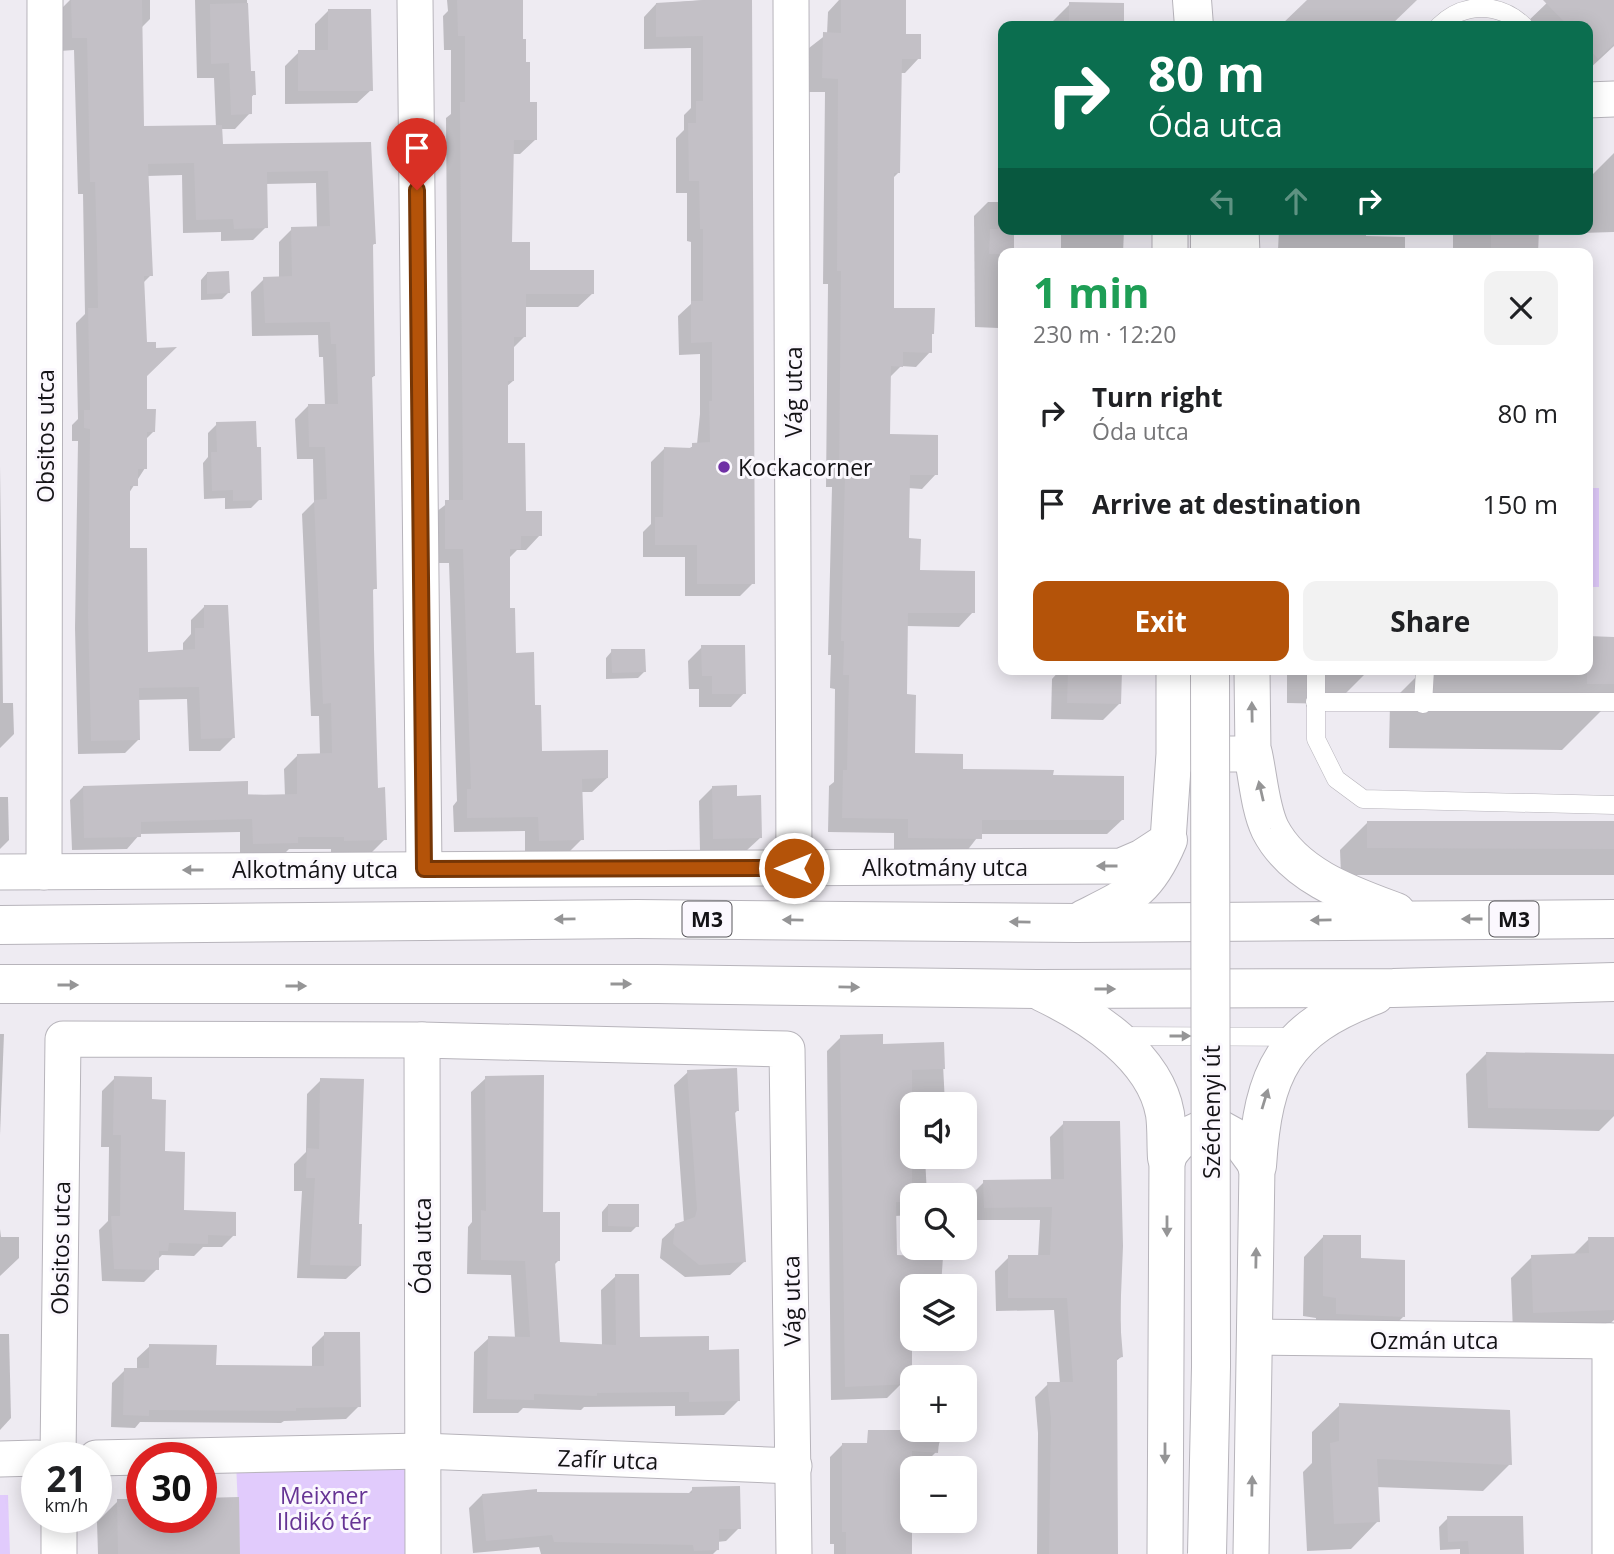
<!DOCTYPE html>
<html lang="en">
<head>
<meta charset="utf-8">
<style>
	:root { --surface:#fff; --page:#f2f2f2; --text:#202124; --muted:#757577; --accent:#b45309 }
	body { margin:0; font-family:"Open Sans",sans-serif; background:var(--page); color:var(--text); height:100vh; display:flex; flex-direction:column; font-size:26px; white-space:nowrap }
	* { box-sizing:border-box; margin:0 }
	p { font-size:23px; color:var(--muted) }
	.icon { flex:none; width:38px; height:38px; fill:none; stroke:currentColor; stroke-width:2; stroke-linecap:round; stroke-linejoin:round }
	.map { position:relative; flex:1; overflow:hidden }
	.side { position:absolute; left:998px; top:248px; width:595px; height:427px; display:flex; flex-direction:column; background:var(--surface); border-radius:14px; box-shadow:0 4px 18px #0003 }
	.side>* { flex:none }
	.top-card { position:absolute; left:998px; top:21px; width:595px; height:214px; border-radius:14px; box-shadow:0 4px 18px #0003; background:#0b6e4f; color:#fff; overflow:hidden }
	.controls { position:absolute; left:900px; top:1092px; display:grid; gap:14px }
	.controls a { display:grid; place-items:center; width:77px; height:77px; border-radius:14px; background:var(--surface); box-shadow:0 4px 18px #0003; font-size:35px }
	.speed { position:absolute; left:21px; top:1442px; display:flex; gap:14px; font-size:35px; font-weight:700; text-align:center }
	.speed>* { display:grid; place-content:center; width:91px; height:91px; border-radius:50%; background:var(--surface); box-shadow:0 4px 18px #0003; line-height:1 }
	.speed small { font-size:18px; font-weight:400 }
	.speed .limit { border:10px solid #d22; background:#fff; color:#111 }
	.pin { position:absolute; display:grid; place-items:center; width:60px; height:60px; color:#fff; margin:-72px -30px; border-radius:50% 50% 50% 0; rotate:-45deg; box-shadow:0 0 7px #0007 }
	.pin .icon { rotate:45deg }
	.me { position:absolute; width:77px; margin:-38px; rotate:270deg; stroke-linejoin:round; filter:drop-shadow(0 0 5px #0008) }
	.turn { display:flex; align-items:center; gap:24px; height:147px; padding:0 35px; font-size:32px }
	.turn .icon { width:91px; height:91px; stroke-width:2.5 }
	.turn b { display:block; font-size:49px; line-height:60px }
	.lanes { display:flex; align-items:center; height:66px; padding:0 35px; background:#0003; justify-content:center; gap:35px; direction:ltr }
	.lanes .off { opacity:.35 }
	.round { display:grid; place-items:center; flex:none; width:74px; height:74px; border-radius:14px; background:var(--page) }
	.summary { display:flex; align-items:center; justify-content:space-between; height:119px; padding:0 35px }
	h1 { font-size:42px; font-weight:700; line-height:52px; color:#1e9e55 }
	.button { display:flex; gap:14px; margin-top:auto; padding:14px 35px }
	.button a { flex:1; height:80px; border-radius:14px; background:var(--accent); color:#fff; font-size:28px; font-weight:700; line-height:80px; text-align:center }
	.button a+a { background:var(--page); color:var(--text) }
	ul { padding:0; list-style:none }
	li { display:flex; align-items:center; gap:21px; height:91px; padding:0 35px }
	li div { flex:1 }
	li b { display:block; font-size:26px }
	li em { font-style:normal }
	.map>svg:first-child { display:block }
</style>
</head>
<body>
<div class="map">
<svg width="1614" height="1554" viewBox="0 0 1614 1554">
	<rect width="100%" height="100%" fill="#eeebf2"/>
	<g fill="#e1cbfc">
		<rect x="1587" y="488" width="12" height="99"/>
		<path d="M236 1462H410L412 1554H240Z"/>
		<path d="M0 1495H8L10 1554H0Z"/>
	</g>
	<g fill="#0003">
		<path d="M70 0H150V19L140 29 143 128 216 127 214 78H197L195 0H247L249 73 254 94 250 99V113L235 129H221V146L369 144 375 243 371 247 374 376 370 379 375 588 371 592 377 789 385 839 372 852 331 853V849H289L283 855 240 856V832L140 834 127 849 72 850 70 800 83 787 285 796 284 769 297 756 320 755 319 716H311L302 514 314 502 313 459H297L295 419 308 406H325L323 357H319L318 335 252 336 251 292 264 279H279V242L292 229 317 228 316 183 265 184 266 227 253 240 221 241V232L183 233 182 175 147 176 151 275 143 283 145 411 154 431 145 440V468L129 493 128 550 146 654 183 652V643L191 634V620L204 607 233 738 220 751H189L187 699 137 700 138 740 125 753 78 754 75 628 78 441H72V425L78 419 76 323 85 314 83 194H78L74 50 60 51 59 11Z"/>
		<path d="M447 0H521L522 41 535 140 520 154H512L510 244 528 272 593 293 578 307H525V336L513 348V381L506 387V445L524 513 540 535 526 550H517L508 559V610L514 655 534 707 540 753 607 778 592 792H581L582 839 567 854H525V831L454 832 453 806 457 801 449 563H431V516L449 502 446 118 451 114V50H444L443 16 448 11Z"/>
		<path d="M705 0H750L753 583 740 596H685V557H643V532L651 524V462L664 449H688L697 444 700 414V354L679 355 678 316 691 304V242L687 241V193H676V138L684 130V115L691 108V48L644 49V17L656 4Z"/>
		<path d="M839 0H904V35L919 58 905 73H900L899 172 892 179V309L930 336V352L916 367 901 366 889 378 888 436 936 474 922 489 908 488 907 540 918 572 973 612 959 627 906 626 905 696 913 755 961 771 1052 777 1122 820 1107 834H980L966 852 894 851V833L828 832 829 786 834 782 835 689 830 688 831 655H828L832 487H826L828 284H823L825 92H808L809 48 827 34 828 12Z"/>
		<path d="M1309 0H1415L1388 26H1282Z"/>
		<path d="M1550 0H1614V46L1587 71V26H1523Z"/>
		<path d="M1070 4 1123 5V26H1053V21Z"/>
		<path d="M328 11 371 90 357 103 285 104V66L299 52H315V24Z"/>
		<path d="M1614 153V232L1581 233V229H1587V180Z"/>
		<path d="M988 202H1003V323L998 328 975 327 974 216Z"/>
		<path d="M1061 229H1124L1123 254H1061Z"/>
		<path d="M1279 229H1366V236L1405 237V254H1274L1278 250Z"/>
		<path d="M1537 229 1536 254H1453V230Z"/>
		<path d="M207 273 228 293 222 299 201 300V280Z"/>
		<path d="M217 424 260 499 251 508 225 509V498L204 499 203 463 208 457V433Z"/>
		<path d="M0 465 3 703H13L14 734 0 748Z"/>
		<path d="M1614 638V698L1562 750 1389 748 1390 703 1423 670H1587Z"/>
		<path d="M702 647 744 693 731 707H699V689H689L688 661Z"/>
		<path d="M612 651 644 672 638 678 606 679V658Z"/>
		<path d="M1060 670H1120L1119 704 1103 720 1051 719 1052 679Z"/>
		<path d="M1287 670H1369L1335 704 1287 703Z"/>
		<path d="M713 787 760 838 746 851 700 852 699 801Z"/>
		<path d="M0 797H8L9 840 0 849Z"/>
		<path d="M1368 822 1614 823V875H1341L1340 850Z"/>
		<path d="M0 1034H4L0 1135Z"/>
		<path d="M841 1037 882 1045 942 1044 945 1104H912V1157H925L927 1195H912V1215L895 1216 896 1256 941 1259 940 1286H912L902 1383 887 1398 831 1400 827 1051Z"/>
		<path d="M1487 1053 1614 1056V1116L1599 1131 1468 1128 1466 1074Z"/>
		<path d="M688 1072 738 1110 734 1114 744 1262 730 1275 685 1277 660 1258 662 1239 676 1226 684 1223 674 1085Z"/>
		<path d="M115 1078 150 1101 182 1212 234 1235 222 1247H203L194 1256 162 1255 157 1260V1269L144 1282 102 1281 99 1230 108 1221 109 1147H101L102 1091Z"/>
		<path d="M486 1078 558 1261 554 1265 558 1344 602 1346 601 1290 616 1276 638 1339 708 1351 738 1401 724 1415 675 1416V1406L584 1407 581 1410 523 1408 518 1413H473L474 1352 489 1338H515L511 1275 467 1274 468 1227 472 1222 471 1092Z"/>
		<path d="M321 1080 357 1225 360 1266 346 1279 297 1278 302 1191H294V1164L306 1152 307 1094Z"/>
		<path d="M1064 1123H1119L1121 1357 1115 1362 1117 1554H1037L1038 1433 1035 1397 1048 1384H1060L1054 1310 996 1311 995 1271 1009 1257H1038L1040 1220H971V1195L984 1182 1051 1181 1050 1137Z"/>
		<path d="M608 1205 637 1226 631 1232H602V1212Z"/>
		<path d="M0 1229 1 1237H19V1258L0 1276Z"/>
		<path d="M1324 1236 1360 1260 1403 1317 1383 1337 1316 1334V1318L1303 1316 1304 1257Z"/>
		<path d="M1614 1238V1320L1604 1329 1513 1333 1511 1278 1532 1257 1573 1255 1589 1239Z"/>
		<path d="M0 1334H9L11 1418 0 1430Z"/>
		<path d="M325 1334 359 1406 346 1419 284 1421 281 1423 140 1422 135 1428 111 1427 112 1383 125 1370H137V1358L150 1346 214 1367 312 1368V1347Z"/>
		<path d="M1340 1405 1510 1464 1483 1491 1376 1487 1378 1521 1351 1549 1307 1551 1303 1472 1312 1463V1432Z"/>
		<path d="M912 1413V1430H944L936 1452 923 1465 910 1464 909 1554H834V1544H830V1457L843 1444H899L901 1424Z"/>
		<path d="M693 1489 739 1528 726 1541 717 1542V1550L713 1554H541L539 1547 473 1553 469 1508 482 1495H687Z"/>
		<path d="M118 1501 142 1517 238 1554H98L97 1522Z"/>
		<path d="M1448 1518 1522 1554H1460V1549L1440 1550 1439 1527Z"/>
	</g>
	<g fill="#c3c0c6">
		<path d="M71 0H142L144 126 222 125 223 144 371 142 376 244H373L375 376H372L377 589H373L374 649 378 788 385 787 387 840 344 841V837H298V843L253 844 252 819 141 822V837L84 838 83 786 248 781V795L297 794V754L332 753 331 703 323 704 314 500 327 499 325 447H309L308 404H338L336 344H331L330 322 265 323 263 277 292 276 291 227 330 226 328 171 267 172 268 228 234 229 233 219 196 220 194 163 148 164 153 276H144L147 342H156V348L177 347 147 376V409H156L155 432H147V469H138V486H130V548H147L148 652 195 649V628H204V605H228L235 738 201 739 199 687 139 688 140 740 91 741 88 614 90 429 84 428V410H90L88 308H98L97 248 95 182H90L87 38H72Z"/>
		<path d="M457 0H523V39H526V62H530V102H537V140H514L512 242H530V270H594V294H526V337H514V381H508V443H525L526 511H542V536H521V549H510V608H515L516 653 534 652 535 705H541L542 751 608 750V778L582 779 584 840 539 841 538 817 467 818V789H471L463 549H445V500H463L460 102H465V36H458Z"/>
		<path d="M705 0H752L755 584H697V545H655V517H663L664 447 692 448V443L710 442 709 401H712V342L691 343V301H703V229H700L699 181H689L688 123H696V101H703V36L656 37V3Z"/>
		<path d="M841 0H906V34H921V59H902L900 173H894V308H935L934 334H932V353L903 352V367L891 366 890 434 938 435V475H910L909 538 921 539 920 570 975 571V613H908L907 694 916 695 915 753 963 754V769L1054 770 1053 775 1124 776V820H982V839L908 838V819L842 818 843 770H847L849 675H843L844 641H841L845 474 839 473 841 271H837L838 79 822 78 823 32 841 33Z"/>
		<path d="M1307 0H1417L1390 26H1280Z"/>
		<path d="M1543 0H1614V44L1598 59 1587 47V26H1568Z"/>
		<path d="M1069 2 1124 3V26H1069Z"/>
		<path d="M248 3 251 71H255L256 95H252V114L231 115 229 63 211 64 210 4Z"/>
		<path d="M328 9H371L373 91H298V50H328Z"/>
		<path d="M990 229H1014V254H989Z"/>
		<path d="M1491 229H1539L1538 254H1491Z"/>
		<path d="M229 271 230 293 207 294V272Z"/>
		<path d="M256 421 257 447H261L262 500 233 501V490L212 491 211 452H217L216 422Z"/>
		<path d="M1587 636 1614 637V684H1587Z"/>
		<path d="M701 645H745L746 694H712V676H702Z"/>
		<path d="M611 649H645L646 672 612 673Z"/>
		<path d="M1068 670H1122L1121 704 1067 703Z"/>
		<path d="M737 785V796L761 795 762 838 713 839 712 786Z"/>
		<path d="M1367 821H1614V849L1367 848Z"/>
		<path d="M883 1034V1044L944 1042 945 1069 912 1070V1202H896L897 1255 943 1257 941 1286H912V1384L845 1387 840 1035Z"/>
		<path d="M1486 1052 1614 1054V1110L1488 1108Z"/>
		<path d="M737 1068 739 1111H735L746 1262 699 1265 673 1244 675 1224 695 1217 697 1209 687 1070Z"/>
		<path d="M544 1075 543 1212H560V1261H555L560 1342 616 1345 615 1274H639L640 1337 709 1336V1350L739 1349 740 1401 689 1402V1392L597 1393V1396L534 1394V1400L487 1399 488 1336 530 1337 525 1261 481 1260V1210L486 1211 485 1076Z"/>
		<path d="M114 1076 152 1077V1099L166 1100 165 1151 185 1152 184 1210 236 1212V1236L208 1235V1244L169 1243 168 1251H159V1270L114 1269 111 1216H120L121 1135H113Z"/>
		<path d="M320 1078 364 1079 359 1224H362L361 1266 310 1265 315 1178H306L307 1148 319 1149Z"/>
		<path d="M1063 1121H1120L1123 1246 1120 1320 1123 1357 1117 1358 1118 1554H1049L1051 1418 1047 1382H1073L1067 1298H1008V1255H1050L1052 1207 984 1208 983 1180 1064 1179Z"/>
		<path d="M608 1204H639V1227L608 1226Z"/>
		<path d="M1323 1235H1361V1258L1405 1260V1317L1336 1314V1298L1323 1296Z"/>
		<path d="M1588 1237H1614V1310L1533 1313 1531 1255 1589 1253Z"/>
		<path d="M324 1332H360L361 1407 296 1408V1411L149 1410V1416L123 1415 124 1368H149V1344L217 1345 216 1365 324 1366Z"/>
		<path d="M1339 1403 1510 1410 1512 1465 1377 1459 1380 1522 1334 1524 1330 1443 1339 1441Z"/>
		<path d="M868 1430H940L938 1453 912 1451V1554H846V1532H842V1443H867Z"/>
		<path d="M740 1486 741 1529H719V1550L694 1551 693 1545 554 1542 552 1535 486 1541 482 1494 537 1489V1492L692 1493V1487Z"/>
		<path d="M239 1497 240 1554H118L117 1499H142V1517H201V1498Z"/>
		<path d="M1447 1516H1523L1524 1554H1469L1468 1541 1448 1542Z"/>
	</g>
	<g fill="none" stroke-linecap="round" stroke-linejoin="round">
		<g stroke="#b7b4bb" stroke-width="19">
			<g id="lane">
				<path d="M1439 26C1464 2 1499 2 1524 26"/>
				<path d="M1316 670V739L1336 779 1363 799 1614 805"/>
				<path d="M1315 702H1614"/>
				<path d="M1423 704 1425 670"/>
				<path d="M1119 1036 1300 1037"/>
			</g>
		</g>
		<g stroke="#b7b4bb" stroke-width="37">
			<g id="street">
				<path d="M415 0 424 869"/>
				<path d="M791 0 794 868"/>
				<path d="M1587 100 1614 99"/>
				<path d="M1170 229V254"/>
				<path d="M1241 229 1242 254"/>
				<path d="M1181 754H1253L1252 670"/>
				<path d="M0 872 1121 866 1142 857 1168 840 1174 754V670"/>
				<path d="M44 872 45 0"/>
				<path d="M422 1040 423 1554"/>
				<path d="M1255 1337 1614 1341"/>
				<path d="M1610 1341V1554"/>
				<path d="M58 1458 63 1039 422 1040 787 1049 794 1554"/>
				<path d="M96 1458 422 1451 794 1466"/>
				<path d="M0 1459 37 1458"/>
				<path d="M59 1517V1554"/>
				<path d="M1165 1554 1167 1158C1180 1139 1192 1129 1215 1125L1235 1136 1257 1166 1251 1554"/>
			</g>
		</g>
		<g stroke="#b7b4bb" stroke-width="40">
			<g id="secondary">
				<path d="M1192 0 1194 26"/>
				<path d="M1210 229V254"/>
			</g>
		</g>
		<g stroke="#b7b4bb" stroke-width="40">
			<g id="primary">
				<path d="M1253 754C1258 777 1260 808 1270 829 1294 876 1350 895 1396 912"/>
				<path d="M1084 919C1130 896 1147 890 1168 840"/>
				<path d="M0 925 637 919 1077 923 1614 919"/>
				<path d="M0 984H657L1037 989 1393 988 1614 982"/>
				<path d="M1042 992C1090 1015 1155 1056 1165 1114 1167 1128 1166 1143 1167 1158"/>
				<path d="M1257 1166C1263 1072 1283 1029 1375 995"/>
			</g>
		</g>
		<use href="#lane" stroke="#fff" stroke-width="18"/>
		<use href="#street" stroke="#fff" stroke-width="35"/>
		<use href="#secondary" stroke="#fff" stroke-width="38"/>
		<use href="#primary" stroke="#fff" stroke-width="38"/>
		<g stroke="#b7b4bb" stroke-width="40" stroke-linecap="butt">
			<path id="secondary-bridge" d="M1207 1554 1211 1367 1210 670"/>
		</g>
		<use href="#secondary-bridge" stroke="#fff" stroke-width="38"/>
	</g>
	<defs><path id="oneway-solid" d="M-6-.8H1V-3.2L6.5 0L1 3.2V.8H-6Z" transform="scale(1.75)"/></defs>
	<g fill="#959596">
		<use href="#oneway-solid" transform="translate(1252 712) rotate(-91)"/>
		<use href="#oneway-solid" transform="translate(1261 791) rotate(-103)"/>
		<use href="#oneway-solid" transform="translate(1107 866) rotate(180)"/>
		<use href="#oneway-solid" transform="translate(193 870) rotate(180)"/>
		<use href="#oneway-solid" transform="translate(565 919) rotate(179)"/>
		<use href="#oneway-solid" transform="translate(1472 919) rotate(180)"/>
		<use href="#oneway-solid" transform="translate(793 920) rotate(-179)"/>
		<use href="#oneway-solid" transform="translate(1321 920) rotate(179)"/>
		<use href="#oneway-solid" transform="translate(1020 922) rotate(-179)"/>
		<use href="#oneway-solid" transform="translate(621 984)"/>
		<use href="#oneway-solid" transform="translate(68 985)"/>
		<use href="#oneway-solid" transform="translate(296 986)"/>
		<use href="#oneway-solid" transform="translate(849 987) rotate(1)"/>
		<use href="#oneway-solid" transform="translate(1105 989)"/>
		<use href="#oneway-solid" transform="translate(1180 1036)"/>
		<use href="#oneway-solid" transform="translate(1265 1099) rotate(-73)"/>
		<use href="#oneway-solid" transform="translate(1167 1226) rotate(90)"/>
		<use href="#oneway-solid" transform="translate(1256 1258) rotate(-89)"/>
		<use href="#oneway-solid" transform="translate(1165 1453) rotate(90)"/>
		<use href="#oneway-solid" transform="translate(1252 1486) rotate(-89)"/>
	</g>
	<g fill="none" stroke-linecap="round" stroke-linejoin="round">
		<g stroke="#753606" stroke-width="18">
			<path id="route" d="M417 190 424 869 794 868"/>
		</g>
		<use href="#route" stroke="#b45309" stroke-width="12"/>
	</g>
	<circle fill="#6f30a5" stroke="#fbf8fe" stroke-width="2.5" cx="724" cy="467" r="7"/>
	<g text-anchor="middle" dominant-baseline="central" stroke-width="6" stroke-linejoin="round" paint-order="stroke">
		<g fill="#fbf8fe" stroke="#59585c" stroke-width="2">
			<rect x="682.5" y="901.5" width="49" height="35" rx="5"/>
			<rect x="1489.5" y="901.5" width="49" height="35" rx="5"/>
		</g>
		<g font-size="21" font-weight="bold" fill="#141316">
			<text x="707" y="919">M3</text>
			<text x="1514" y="919">M3</text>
		</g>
		<g font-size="23" fill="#141316" stroke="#fbf8fe">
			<text transform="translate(793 392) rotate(-90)">Vág utca</text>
			<text transform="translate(45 436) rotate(-90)">Obsitos utca</text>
			<text x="945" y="867">Alkotmány utca</text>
			<text x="315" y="869">Alkotmány utca</text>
			<text transform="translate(1211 1112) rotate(-90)">Széchenyi út</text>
			<text transform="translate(422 1246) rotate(-90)">Óda utca</text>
			<text transform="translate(60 1248) rotate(-89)">Obsitos utca</text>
			<text transform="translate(791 1301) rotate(-91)">Vág utca</text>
			<text x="1434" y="1340">Ozmán utca</text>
			<text transform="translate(608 1459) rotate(2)">Zafír utca</text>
		</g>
		<g font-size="23" fill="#141316" stroke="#fbf8fe" text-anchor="start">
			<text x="738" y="467">Kockacorner</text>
		</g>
		<g font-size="23" fill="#663494" stroke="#fbf8fe">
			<text x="324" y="1495">Meixner<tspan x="324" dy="26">Ildikó tér</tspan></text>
		</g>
	</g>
</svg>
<div class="controls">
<a><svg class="icon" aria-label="sound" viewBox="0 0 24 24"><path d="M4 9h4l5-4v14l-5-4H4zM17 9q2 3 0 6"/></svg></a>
<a><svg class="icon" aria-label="search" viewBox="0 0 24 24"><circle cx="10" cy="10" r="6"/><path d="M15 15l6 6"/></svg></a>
<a><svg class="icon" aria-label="layers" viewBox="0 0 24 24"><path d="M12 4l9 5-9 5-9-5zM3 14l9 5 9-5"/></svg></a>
<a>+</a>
<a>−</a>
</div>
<div class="speed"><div>21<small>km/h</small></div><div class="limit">30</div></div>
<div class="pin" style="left:417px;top:190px;background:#d93025"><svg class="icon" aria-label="arrive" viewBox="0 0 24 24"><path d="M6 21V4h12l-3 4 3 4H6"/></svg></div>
<svg class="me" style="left:794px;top:868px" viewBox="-20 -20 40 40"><circle r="17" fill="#b45309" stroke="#fff" stroke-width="3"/><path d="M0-11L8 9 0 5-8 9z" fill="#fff"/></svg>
<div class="top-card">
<div class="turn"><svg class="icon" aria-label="right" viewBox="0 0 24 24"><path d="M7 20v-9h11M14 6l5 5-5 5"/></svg><div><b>80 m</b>Óda utca</div></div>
<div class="lanes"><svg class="icon off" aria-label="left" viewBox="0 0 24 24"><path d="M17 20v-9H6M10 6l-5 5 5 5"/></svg><svg class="icon off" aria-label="ahead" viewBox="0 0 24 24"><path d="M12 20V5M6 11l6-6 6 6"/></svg><svg class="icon" aria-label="right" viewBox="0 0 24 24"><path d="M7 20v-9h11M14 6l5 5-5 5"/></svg></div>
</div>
<section class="side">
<div class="summary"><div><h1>1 min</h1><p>230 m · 12:20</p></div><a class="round"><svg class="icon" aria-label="close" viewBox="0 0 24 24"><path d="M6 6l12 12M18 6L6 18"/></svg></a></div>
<ul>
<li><svg class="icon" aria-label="right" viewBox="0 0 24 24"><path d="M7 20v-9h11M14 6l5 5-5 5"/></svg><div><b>Turn right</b><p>Óda utca</p></div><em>80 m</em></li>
<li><svg class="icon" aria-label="arrive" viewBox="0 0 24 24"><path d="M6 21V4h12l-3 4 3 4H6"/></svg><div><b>Arrive at destination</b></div><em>150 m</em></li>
</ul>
<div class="button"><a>Exit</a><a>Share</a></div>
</section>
</div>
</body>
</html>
